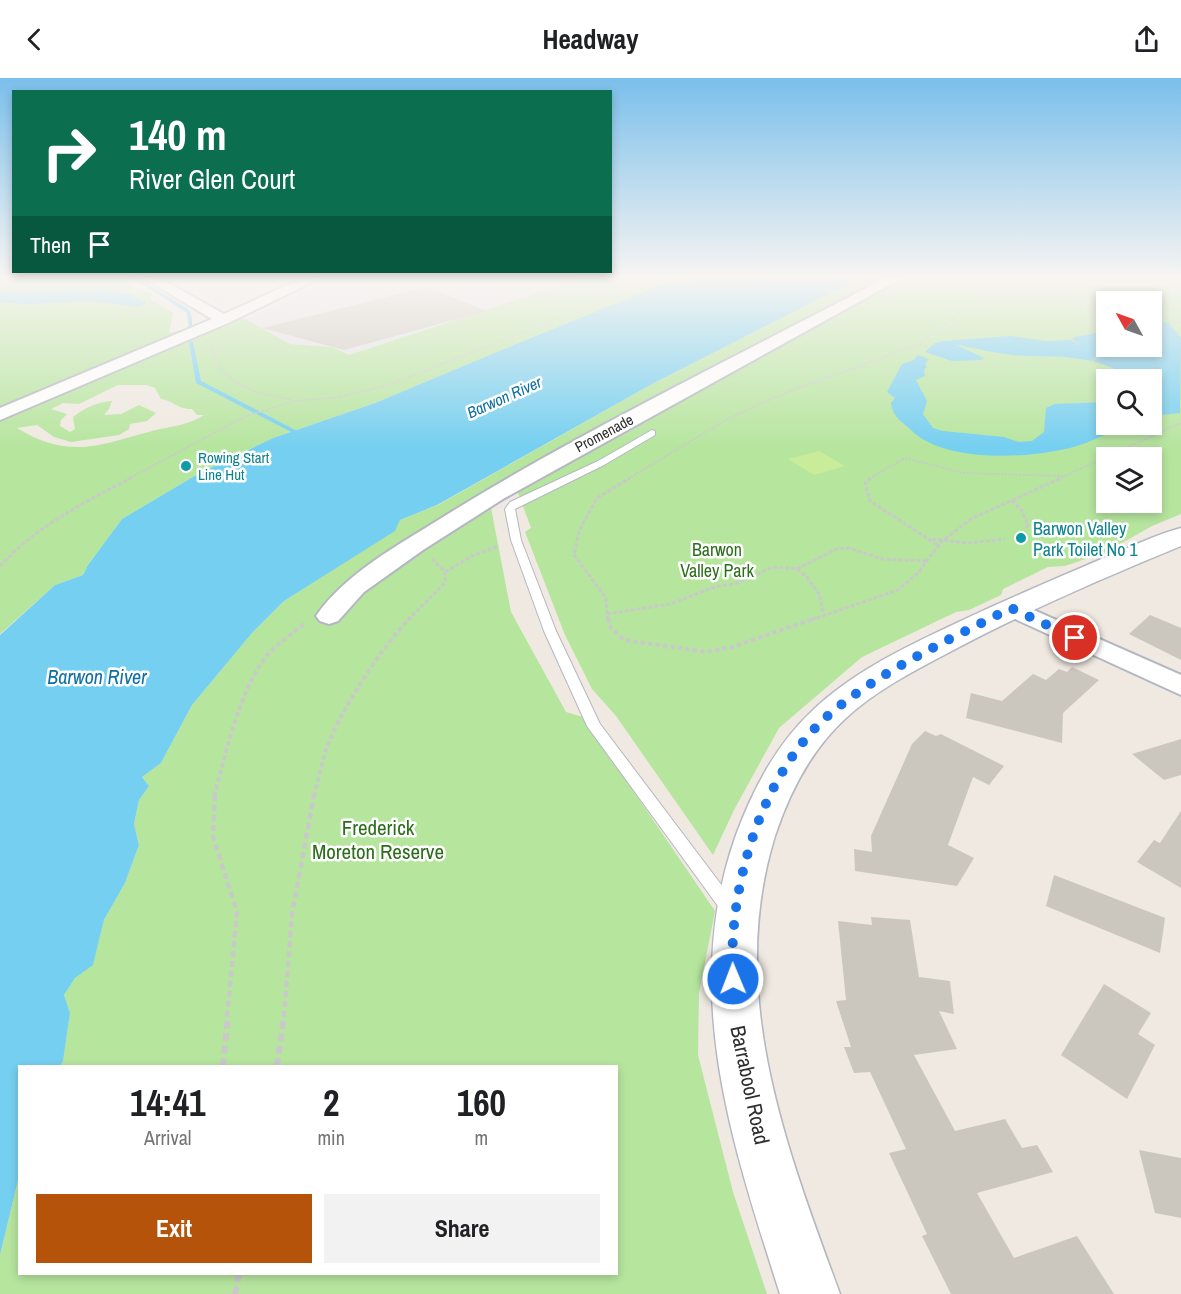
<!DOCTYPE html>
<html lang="en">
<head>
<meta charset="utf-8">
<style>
	:root { --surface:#fff; --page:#f2f2f2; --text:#202124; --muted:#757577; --accent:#b45309 }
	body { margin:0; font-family:"Archivo Narrow",sans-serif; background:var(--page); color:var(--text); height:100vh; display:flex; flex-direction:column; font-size:22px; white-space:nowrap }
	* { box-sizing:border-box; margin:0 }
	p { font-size:20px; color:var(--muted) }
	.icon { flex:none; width:33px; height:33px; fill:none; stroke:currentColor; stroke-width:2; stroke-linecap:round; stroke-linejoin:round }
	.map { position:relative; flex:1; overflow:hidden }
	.sheet { position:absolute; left:18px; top:987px; width:600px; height:210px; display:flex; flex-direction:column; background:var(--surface); border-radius:0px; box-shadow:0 3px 9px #0003 }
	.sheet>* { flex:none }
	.banner { position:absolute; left:12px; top:12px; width:600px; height:183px; border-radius:0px; box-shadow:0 3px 9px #0003; background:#0b6e4f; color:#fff; overflow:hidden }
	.needle { width:39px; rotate:310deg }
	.tools { position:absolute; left:1096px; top:213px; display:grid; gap:12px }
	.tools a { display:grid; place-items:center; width:66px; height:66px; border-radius:0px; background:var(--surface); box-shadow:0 3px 9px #0003; font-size:30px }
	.pin { position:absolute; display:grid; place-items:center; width:51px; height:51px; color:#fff; margin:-26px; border:3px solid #fff; border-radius:50%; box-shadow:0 2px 6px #0007 }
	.me { position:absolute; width:66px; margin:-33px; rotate:359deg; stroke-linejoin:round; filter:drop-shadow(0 0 4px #0008) }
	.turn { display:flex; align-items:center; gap:21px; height:126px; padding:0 18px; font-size:27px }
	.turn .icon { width:78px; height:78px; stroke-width:2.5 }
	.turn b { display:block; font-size:42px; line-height:51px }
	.then { display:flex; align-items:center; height:57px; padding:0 18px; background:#0003; gap:12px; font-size:22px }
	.eta { display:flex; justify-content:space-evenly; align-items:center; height:102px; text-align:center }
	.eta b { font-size:36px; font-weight:700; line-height:42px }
	.primary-button { display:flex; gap:12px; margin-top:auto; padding:12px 18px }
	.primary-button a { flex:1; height:69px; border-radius:0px; background:var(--accent); color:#fff; font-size:24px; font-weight:700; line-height:69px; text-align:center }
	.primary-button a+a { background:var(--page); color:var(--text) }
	header { display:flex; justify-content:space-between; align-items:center; height:78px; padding:0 18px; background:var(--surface); font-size:27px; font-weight:700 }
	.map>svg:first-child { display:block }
</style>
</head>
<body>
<header><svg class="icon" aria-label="back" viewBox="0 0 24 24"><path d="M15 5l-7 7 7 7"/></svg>Headway<svg class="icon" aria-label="share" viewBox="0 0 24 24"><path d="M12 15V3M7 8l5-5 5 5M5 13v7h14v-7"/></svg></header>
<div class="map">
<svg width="1181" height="1216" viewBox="0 0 1181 1216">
	<rect width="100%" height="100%" fill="#efe9e1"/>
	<g fill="#e3e1e8">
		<path d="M167 199H283L221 228Z"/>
		<path d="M333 199H586L349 277 332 269 290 266 245 241Z"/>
	</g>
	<g fill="#b6e59e" fill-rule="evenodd">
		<path d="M0 199H123L136 211 153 215 150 221 173 235 169 255 223 242 245 241 290 266 332 269 349 277 586 199H694C687 207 678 206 669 204L533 259 375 325 273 360 198 396 122 441 88 487 83 497 55 507 0 556ZM118 307H146L155 310 161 321C175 323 176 331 192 331L197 337H204C191 346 175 348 160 351 103 365 72 384 17 350L37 347 54 359 71 364 119 357 129 351 130 346 147 343 156 335 139 327 121 336 104 337 109 331 112 323C96 324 85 330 73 339L75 351 70 354 60 348 61 342 67 336 51 331 63 325 79 326Z"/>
		<path d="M862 199H1181V436L1152 448 1106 474 1065 488 1048 489 1003 511 1001 517 969 532 956 534 862 579 779 650 734 732 713 777 616 638 592 611 565 557 525 454 531 450 513 401 476 424 491 430 511 534 566 634 583 639 715 833 699 915 698 977 733 1114 767 1216H0V1177L19 1098 20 1196H616V988H60L63 982 70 935 64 917 75 900 93 886 104 842 125 805 139 767 134 746 139 722 149 708 142 699 161 685 192 627 252 555 284 523 394 453 400 442 438 427 652 306ZM1107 224H1152V268H1107ZM1107 302H1152V346H1107ZM1107 380H1152V424H1107Z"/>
	</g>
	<path fill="#c9ec9a" d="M819 373 845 388 814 397 788 381Z"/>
	<g fill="#75cff0">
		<path d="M694 199H862L652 306 437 427 400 442 395 453 284 523 252 555 192 627 161 685 142 699 149 708 139 722 134 746 139 767 125 805 104 842 93 887 75 900 64 917 70 935 63 983 60 988H20L19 1098 0 1177V557L55 507 83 497 88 487 122 441 198 396 273 360 375 325 533 259 669 204C679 206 687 207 694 199Z"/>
		<path d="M108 212 126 215 147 225 138 229 93 223 25 226 0 224V214Z"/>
		<path d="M1159 243 1169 245 1181 260 1180 335 1152 338V302C1131 302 1113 287 1091 283 1066 277 1039 279 1013 277 993 275 974 270 954 266L984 280 981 282 952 283 925 274 935 265 944 263 1010 258 1046 263 1071 262 1075 259 1107 253V268H1152V245Z"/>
		<path d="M918 277 929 281 925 285 927 290 924 291 925 298 916 302 927 323 923 336 933 350 943 353 1004 359 1019 364 1032 363 1044 354 1046 330 1055 326 1107 324V346L1126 347C1111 353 1096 362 1080 367 1037 381 946 386 912 353 902 343 893 340 891 325L895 320 887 314 902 286 914 282Z"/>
	</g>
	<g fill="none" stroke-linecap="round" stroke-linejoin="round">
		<g fill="#75cff0" fill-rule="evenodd">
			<path d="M136 199 187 230 191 235 193 252 189 251 187 235 183 232 130 199Z"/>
			<path d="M191 263 193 264 201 303 301 355V357H297L196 305 189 264Z"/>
		</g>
	</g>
	<g fill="#cbc7bf">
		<path d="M427 209 487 233 344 272 262 250Z"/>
		<path d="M1150 537 1181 550V582L1129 556Z"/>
		<path d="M1072 589 1099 602 1063 635 1062 665 966 640 971 615 1002 623 1033 596 1046 602 1059 591 1067 594Z"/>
		<path d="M925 653 936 658 941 656 1004 688 989 707 973 699 948 767 974 780 957 808 855 793 854 771 872 774 871 758 912 666Z"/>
		<path d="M1181 661V697L1164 702 1132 676Z"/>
		<path d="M1181 733V810L1137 784 1154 762 1160 765Z"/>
		<path d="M1054 797 1165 840 1160 875 1046 828Z"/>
		<path d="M871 839 910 842 919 899 950 903 954 936 939 933 957 971 914 977 955 1053 1005 1041 1022 1070 1037 1067 1053 1094 977 1115 1014 1180 1077 1158 1114 1216H951L922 1158 927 1156 889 1075 906 1071 870 994 854 995 844 969H851L836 923 846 922 838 843 872 847Z"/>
		<path d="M1104 906 1151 935 1138 956 1155 967 1127 1021 1061 977Z"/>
		<path d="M1139 1072 1181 1080V1140L1155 1135Z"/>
	</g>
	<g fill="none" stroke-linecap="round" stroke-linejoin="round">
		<g stroke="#b4b7c1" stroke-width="2">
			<path id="service" d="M652 352 655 353V357L604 387 515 431 521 462 556 553 600 646 735 825 738 830 735 835 729 837 723 835 587 648 544 553 511 462 505 431 510 424 598 383Z"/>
		</g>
		<g stroke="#b4b7c1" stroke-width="4">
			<g id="minor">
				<path d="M142 199H158L224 236 305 199H323L228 245 0 342V330L212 241Z"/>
				<path d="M887 199H904L503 421 423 472 364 514 338 543 329 546 320 543 316 538C346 495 397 468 440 441 584 351 738 278 887 199Z"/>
				<path d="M1011 522 1181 597V617L1002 535 998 530 1002 525Z"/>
			</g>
		</g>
		<g stroke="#b4b7c1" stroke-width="3">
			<path id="tertiary" d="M1181 450V468C1101 501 1022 535 946 576 912 594 875 613 846 640 811 672 790 713 775 758 726 915 786 1069 840 1216H780C732 1065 680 914 736 757 753 711 776 667 811 634 857 589 923 561 980 534 1024 514 1069 495 1113 476 1135 467 1158 456 1181 450Z"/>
		</g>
		<g stroke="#c9c9c9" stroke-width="2" stroke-dasharray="2 1.5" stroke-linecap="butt">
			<path d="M1152 239 1181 244"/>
			<path d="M1102 254 1107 256"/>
			<path d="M1069 261 1080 266"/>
			<path d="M211 267C222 309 254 314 292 322"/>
			<path d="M1092 283 1100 278"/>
			<path d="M1129 298 1143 296"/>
			<path d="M128 401 246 338 295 323 339 319 386 308 664 199"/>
			<path d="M628 401 731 339 790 313 920 266 968 229 1009 219 1047 218 1107 229"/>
			<path d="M869 401 905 380 964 395 1063 398"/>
			<path d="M1058 401 1181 345"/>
		</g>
		<g stroke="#c9c9c9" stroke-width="3" stroke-dasharray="4 2" stroke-linecap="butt">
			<path d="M871 400 865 405 870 423 939 468"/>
			<path d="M1012 422 1022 433 1028 447 1025 452"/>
			<path d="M932 461 969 465 1005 461"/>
			<path d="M0 488C37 448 83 425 131 400"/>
			<path d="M797 491 836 471 849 470 882 481 926 483"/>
			<path d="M445 494 474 477 499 468"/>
			<path d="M607 536 670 526 715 509 738 505 773 489 797 491 806 498 819 516 824 538"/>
			<path d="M408 542 445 505V494L432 481"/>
			<path d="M608 542 606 520 574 477 579 453 597 420 630 400"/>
			<path d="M811 542 898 512 918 495 941 464 971 441 1061 400"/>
		</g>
		<g stroke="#c9c9c9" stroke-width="4" stroke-dasharray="4.5 3" stroke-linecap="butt">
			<path d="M608 540 611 550 624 562 706 574 732 569 816 540"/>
			<path d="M214 718C226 675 240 609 269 575 279 564 294 555 305 545"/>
			<path d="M314 718C318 702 322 685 327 669 340 633 383 567 410 540"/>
		</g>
		<g stroke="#c9c9c9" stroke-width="4.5" stroke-dasharray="6 4" stroke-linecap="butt">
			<path d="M215 717 213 759 237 834 227 939"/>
			<path d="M284 939 292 836 314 717"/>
		</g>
		<g stroke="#c9c9c9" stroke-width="6" stroke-dasharray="8 4.5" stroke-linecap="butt">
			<path d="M223 988 228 938"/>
			<path d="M277 988 284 938"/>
			<path d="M235 1216 239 1196"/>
		</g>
		<use href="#service" fill="#fff" fill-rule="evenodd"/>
		<use href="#minor" fill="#fff" fill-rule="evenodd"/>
		<use href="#tertiary" fill="#fff" fill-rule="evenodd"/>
	</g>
	<linearGradient id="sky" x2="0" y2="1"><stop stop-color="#7abfeb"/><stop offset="0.54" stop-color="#f8f5f2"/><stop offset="1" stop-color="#f8f5f2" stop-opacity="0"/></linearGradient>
	<rect width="1181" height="370" fill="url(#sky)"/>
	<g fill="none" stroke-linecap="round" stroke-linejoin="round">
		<path stroke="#1a73e8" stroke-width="10" stroke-dasharray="0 18" d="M733 901C727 809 763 688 837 630 890 588 951 561 1011 530L1075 560"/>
	</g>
	<g fill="#0f9aa8" stroke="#fff" stroke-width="2">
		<circle cx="186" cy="388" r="6"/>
		<circle cx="1021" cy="460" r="6"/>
	</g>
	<g text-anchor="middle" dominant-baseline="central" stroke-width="5" stroke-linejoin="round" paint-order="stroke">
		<g font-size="15" fill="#2e2e2e" stroke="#fff">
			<text transform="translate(604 355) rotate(-28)">Promenade</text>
		</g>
		<g font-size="15" fill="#0d838f" stroke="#fff" text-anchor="start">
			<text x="198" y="379">Rowing Start<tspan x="198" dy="17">Line Hut</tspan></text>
		</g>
		<g font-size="16" font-style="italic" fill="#0d6fa3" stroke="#fff">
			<text transform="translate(504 319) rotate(-24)">Barwon River</text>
		</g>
		<g font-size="18" fill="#0d838f" stroke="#fff" text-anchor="start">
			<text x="1033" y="450">Barwon Valley<tspan x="1033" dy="21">Park Toilet No 1</tspan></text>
		</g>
		<g font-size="18" fill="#2c6e1b" stroke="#fff">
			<text x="717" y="471">Barwon<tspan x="717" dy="21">Valley Park</tspan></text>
		</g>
		<g font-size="20" font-style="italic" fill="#0d6fa3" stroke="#fff">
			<text x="97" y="598">Barwon River</text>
		</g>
		<g font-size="21" fill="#2c6e1b" stroke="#fff">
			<text x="378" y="749">Frederick<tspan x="378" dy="24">Moreton Reserve</tspan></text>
		</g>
		<g font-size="21" fill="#2e2e2e" stroke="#fff">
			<text transform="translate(750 1007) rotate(78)">Barrabool Road</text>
		</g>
	</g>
</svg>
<div class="tools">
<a><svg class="needle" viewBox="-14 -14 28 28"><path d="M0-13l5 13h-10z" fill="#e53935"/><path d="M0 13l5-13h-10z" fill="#757577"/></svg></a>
<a><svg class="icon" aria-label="search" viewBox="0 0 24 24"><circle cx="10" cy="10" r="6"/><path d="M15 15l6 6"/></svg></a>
<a><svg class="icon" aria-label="layers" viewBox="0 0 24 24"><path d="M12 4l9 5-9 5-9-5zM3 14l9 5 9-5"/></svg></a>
</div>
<div class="pin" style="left:1075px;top:560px;background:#d93025"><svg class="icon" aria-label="arrive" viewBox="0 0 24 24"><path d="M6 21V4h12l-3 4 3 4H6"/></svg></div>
<svg class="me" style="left:733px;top:901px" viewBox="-20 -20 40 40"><circle r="17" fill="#1a73e8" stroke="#fff" stroke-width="3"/><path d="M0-11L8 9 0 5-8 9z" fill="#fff"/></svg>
<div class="banner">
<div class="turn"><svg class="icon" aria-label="right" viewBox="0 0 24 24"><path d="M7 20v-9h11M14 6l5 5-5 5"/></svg><div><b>140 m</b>River Glen Court</div></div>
<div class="then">Then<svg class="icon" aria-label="arrive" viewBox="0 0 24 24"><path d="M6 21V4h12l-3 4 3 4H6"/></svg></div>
</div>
<section class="sheet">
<div class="eta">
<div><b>14:41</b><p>Arrival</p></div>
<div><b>2</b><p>min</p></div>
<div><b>160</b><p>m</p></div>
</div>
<div class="primary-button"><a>Exit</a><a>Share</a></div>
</section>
</div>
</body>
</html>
